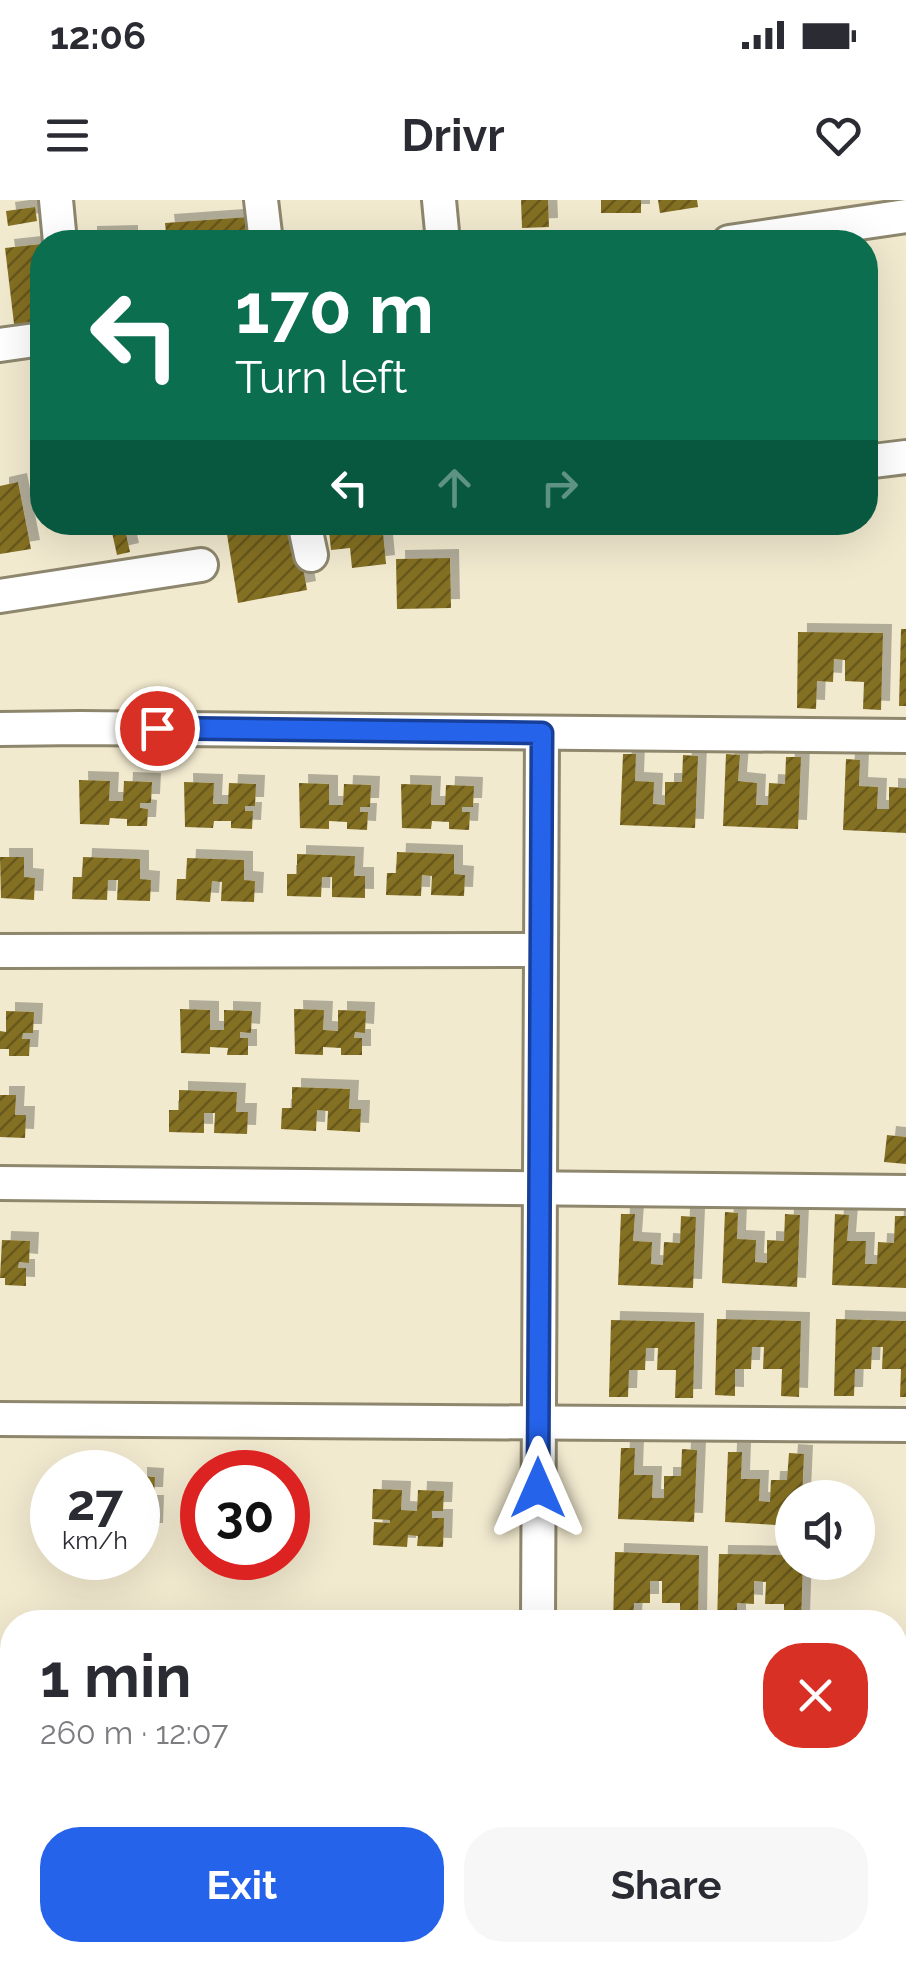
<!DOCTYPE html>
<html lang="en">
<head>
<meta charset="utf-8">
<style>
	:root { --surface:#fff; --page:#f7f7f7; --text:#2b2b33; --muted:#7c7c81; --accent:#2563eb }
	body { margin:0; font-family:Raleway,sans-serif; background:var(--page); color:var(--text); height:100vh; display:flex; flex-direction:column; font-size:38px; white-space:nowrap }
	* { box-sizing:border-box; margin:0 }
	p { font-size:32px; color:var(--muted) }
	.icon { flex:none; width:55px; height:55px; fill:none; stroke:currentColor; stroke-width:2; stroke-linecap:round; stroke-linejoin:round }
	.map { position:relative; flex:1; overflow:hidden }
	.sheet { position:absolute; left:0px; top:1410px; width:908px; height:352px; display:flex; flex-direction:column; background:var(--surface); border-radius:40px 40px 0 0; box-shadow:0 10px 40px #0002 }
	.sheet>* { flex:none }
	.banner { position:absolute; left:30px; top:30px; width:848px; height:305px; border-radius:40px; box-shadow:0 10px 40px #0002; background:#0b6e4f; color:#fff; overflow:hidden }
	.tools { position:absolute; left:775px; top:1280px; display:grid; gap:20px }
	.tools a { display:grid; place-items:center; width:100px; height:100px; border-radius:50%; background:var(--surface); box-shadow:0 10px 40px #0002; font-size:50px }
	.speed { position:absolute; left:30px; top:1250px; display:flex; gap:20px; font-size:50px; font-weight:700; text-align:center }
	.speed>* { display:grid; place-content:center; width:130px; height:130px; border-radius:50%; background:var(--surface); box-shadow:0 10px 40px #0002; line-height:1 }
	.speed small { font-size:25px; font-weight:400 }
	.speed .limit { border:15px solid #d22; background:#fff; color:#111 }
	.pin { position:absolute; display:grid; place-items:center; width:85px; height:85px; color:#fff; margin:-42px; border:5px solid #fff; border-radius:50%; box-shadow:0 2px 10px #0007 }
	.me { position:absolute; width:110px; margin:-55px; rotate:0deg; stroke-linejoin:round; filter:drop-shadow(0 0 8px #0008) }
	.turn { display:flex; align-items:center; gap:35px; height:210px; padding:0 40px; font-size:45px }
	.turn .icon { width:130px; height:130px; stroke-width:2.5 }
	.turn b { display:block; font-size:70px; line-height:85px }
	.lanes { display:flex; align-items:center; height:95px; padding:0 40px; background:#0003; justify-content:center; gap:50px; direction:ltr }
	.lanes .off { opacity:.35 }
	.round { display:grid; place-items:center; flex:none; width:105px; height:105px; border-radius:40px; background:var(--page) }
	.summary { display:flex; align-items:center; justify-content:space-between; height:170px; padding:0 40px }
	h1 { font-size:60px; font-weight:700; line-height:75px }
	.action { display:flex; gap:20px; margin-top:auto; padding:20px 40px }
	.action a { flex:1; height:115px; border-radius:40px; background:var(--accent); color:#fff; font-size:40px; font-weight:700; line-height:115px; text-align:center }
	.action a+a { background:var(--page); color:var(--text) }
	.status { display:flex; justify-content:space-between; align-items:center; height:70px; padding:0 50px; background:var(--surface); direction:ltr }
	.status svg { height:28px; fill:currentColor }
	header { display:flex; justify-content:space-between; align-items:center; height:130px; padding:0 40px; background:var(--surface); font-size:45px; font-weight:700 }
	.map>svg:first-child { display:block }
</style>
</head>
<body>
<div class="status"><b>12:06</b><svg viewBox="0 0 49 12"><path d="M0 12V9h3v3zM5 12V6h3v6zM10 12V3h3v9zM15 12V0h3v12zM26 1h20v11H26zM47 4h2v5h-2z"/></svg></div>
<header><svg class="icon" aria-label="menu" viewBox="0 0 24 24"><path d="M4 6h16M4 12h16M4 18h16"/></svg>Drivr<svg class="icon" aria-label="heart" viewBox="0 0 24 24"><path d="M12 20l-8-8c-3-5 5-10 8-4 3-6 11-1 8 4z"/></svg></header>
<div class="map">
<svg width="906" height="1762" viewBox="0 0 906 1762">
	<defs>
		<pattern id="building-hatch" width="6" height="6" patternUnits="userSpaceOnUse" patternTransform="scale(2.5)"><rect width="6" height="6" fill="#846f23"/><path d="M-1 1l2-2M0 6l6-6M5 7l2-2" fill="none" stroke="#68581e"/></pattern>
		<filter id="shadow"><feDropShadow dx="9" dy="-9" stdDeviation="0" flood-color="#0004"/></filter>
	</defs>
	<rect width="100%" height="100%" fill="#f2eacf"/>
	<g fill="url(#building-hatch)" filter="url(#shadow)">
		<path d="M521 0H548L549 27 522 28Z"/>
		<rect x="601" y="0" width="40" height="13"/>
		<path d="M658 0H697L698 7 660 13Z"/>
		<path d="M35 7 37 21 8 26 6 11Z"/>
		<path d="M249 17 251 42H167L165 23Z"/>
		<path d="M129 34V42H88V35Z"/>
		<path d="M42 44V129L15 132 5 48Z"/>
		<path d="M18 282 31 349 0 354V286Z"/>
		<path d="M225 322H295L307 390 238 403Z"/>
		<path d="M328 322H382L386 364 352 368 350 348 331 350Z"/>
		<path d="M124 325 130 352 117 355 111 328Z"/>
		<path d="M450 358 451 408 397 409 396 359Z"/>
		<path d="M901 429H906V506H899Z"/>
		<path d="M798 432 883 433 881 510 863 509 864 482 845 481V460L834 459 833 482 817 481 816 509 797 508Z"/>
		<path d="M623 554H636L635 581 654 582 653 604 665 605V582H682L683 555 698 556 695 628 620 625Z"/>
		<path d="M726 554 740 555 738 581 757 583 756 605H768L769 583 785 584 786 557H801L798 629 723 626Z"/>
		<path d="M846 559 860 560 859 586 878 587 877 609H889V587L906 588V633L843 630Z"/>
		<path d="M79 580 110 581 109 601H123L124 581 152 582 151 603H140V608L148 609 147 626H127V619L110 618 109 625 80 624Z"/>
		<path d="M184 582 214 583 213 604H228L229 583 256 584 255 606H245V611H253L252 629 231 628V621H214L213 628 185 627Z"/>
		<path d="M299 583 329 584V605H343L344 584 371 585 370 607H360V612H368L367 630 347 629V622L329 621V629L300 628Z"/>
		<path d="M401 584 432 585 431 605H445L446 585 474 586 473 607H462V612H470L469 630 449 629V622L432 621 431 629 402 628Z"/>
		<path d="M397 652 454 654V674L465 675 464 696 431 695 432 676 422 675 421 696 386 695 387 673H396Z"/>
		<path d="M297 654 355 656 354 676H365V698L332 697V677H322L321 697 287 696V674H297Z"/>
		<path d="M0 657H24V677L35 678 34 700 1 698Z"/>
		<path d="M83 657 140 659V679L151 680 150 701 117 700 118 680H108L107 700 72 699 73 677H82Z"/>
		<path d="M187 658 244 660V680L255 681 254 702 221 701 222 682 212 681 210 702 176 700 177 679H186Z"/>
		<path d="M180 809 210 810V830H224V810L252 811 251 833 240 832V838H248V855H227L228 848 210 847V854L181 853Z"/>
		<path d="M294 809 324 810 323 830 338 831V810L366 811 365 833 355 832 354 838H362V855H341V848L323 847V855L295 854Z"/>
		<path d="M6 811 34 812 33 833H23L22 839H30L29 856H9V849H0V831L6 832Z"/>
		<path d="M292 887 350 889 349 909H361L360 932 327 930 328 911 317 910 316 931 281 929 282 908H292Z"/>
		<path d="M179 890 237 892 236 912H248L247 934 214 933 215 913H204V933L169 932V910H179Z"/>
		<path d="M0 895H16L15 915H26L25 938 0 937Z"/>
		<path d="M887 935 906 937V964L884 962Z"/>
		<path d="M725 1012 738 1013 737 1039 756 1040 755 1062 767 1063V1040L784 1041 785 1014 800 1015 797 1087 722 1083Z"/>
		<path d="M621 1014H635L633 1041 652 1042 651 1064 663 1065 664 1042 680 1043 681 1016 696 1017 693 1088 618 1085Z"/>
		<path d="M835 1014 849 1015 847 1041H866L865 1064H877L878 1042 894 1043 895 1016H906V1088L832 1085Z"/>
		<path d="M2 1040 30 1041 29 1063 19 1062 18 1068H26V1086L5 1085V1078H0Z"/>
		<path d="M717 1119 801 1121 799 1197 781 1196 782 1169H763L764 1147H752L751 1169H735V1196L715 1195Z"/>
		<path d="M836 1119 906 1121V1197H900L901 1169H882L883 1147H872L871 1169H855L854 1196H834Z"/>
		<path d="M611 1120 695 1122 693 1198H675L676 1170H657L658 1148H646L645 1170H629L628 1197H609Z"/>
		<path d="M621 1248H635L634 1275H653L652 1298H664V1276H681L682 1249 697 1250 694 1322 618 1319Z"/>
		<path d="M728 1252H742L741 1279H760L759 1301 770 1302 771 1280H787L789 1253 804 1254 802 1298H792V1326L725 1322Z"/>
		<path d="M138 1276 155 1277 154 1296H144L143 1304H155L154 1332H138Z"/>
		<path d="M373 1289 402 1290 401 1310 417 1311 418 1290 444 1291 443 1311H432V1318H444L443 1347 417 1346 418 1336 408 1335 407 1347 373 1345 374 1322 390 1323V1320L372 1319Z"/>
		<path d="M615 1352 699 1355 698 1422H680V1403H662V1381H650V1403H634L633 1422H613Z"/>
		<path d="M719 1354 792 1355V1362H803L801 1422H784V1404H765L766 1382 754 1381V1404L737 1403V1422H717Z"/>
		<path d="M895 1482 906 1483V1555H895Z"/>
		<path d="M895 1586H906V1662H902V1635H895Z"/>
	</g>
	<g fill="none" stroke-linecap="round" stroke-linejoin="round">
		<g stroke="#8e876e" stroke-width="38">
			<g id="minor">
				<path d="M56 0 60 42"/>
				<path d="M261 0 266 42"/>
				<path d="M439 0 443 42"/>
				<path d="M729 42 906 16"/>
				<path d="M0 145 42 139"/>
				<path d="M865 262 906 257"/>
				<path d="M304 322 311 355"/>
				<path d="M0 396 201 365"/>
				<path d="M0 529 80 528 906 536"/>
				<path d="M0 751 541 750"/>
				<path d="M0 983 906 992"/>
				<path d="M0 1219 906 1225"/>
				<path d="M538 1422 542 533"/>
				<path d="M895 1457H906"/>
				<path d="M895 1697H906"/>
				<path d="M74 1750 75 1762"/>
				<path d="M530 1762V1750"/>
			</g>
		</g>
		<use href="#minor" stroke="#fff" stroke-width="32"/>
	</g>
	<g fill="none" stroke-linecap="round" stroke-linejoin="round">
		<g stroke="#184099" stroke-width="25">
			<path id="route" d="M157 528 542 533 538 1288"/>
		</g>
		<use href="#route" stroke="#2563eb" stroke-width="18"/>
	</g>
</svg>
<div class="tools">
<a><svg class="icon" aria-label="sound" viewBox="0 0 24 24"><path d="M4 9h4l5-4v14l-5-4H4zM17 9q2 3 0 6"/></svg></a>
</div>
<div class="speed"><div>27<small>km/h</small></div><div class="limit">30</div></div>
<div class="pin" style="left:157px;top:528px;background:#d93025"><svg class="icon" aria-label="arrive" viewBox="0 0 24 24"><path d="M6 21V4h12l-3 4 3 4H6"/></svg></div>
<svg class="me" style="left:538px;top:1288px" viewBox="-20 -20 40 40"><path d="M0-17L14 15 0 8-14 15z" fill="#2563eb" stroke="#fff" stroke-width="4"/></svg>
<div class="banner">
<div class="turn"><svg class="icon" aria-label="left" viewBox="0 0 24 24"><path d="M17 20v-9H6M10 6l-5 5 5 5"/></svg><div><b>170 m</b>Turn left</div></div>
<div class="lanes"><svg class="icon" aria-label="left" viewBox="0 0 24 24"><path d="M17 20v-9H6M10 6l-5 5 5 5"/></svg><svg class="icon off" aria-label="ahead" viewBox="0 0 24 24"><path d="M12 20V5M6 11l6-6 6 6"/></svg><svg class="icon off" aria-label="right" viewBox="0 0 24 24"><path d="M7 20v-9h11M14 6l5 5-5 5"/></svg></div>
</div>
<section class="sheet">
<div class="summary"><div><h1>1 min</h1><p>260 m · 12:07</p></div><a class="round" style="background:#d93025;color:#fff"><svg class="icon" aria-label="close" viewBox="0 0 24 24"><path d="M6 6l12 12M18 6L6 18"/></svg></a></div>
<div class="action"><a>Exit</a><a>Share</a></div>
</section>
</div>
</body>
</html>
